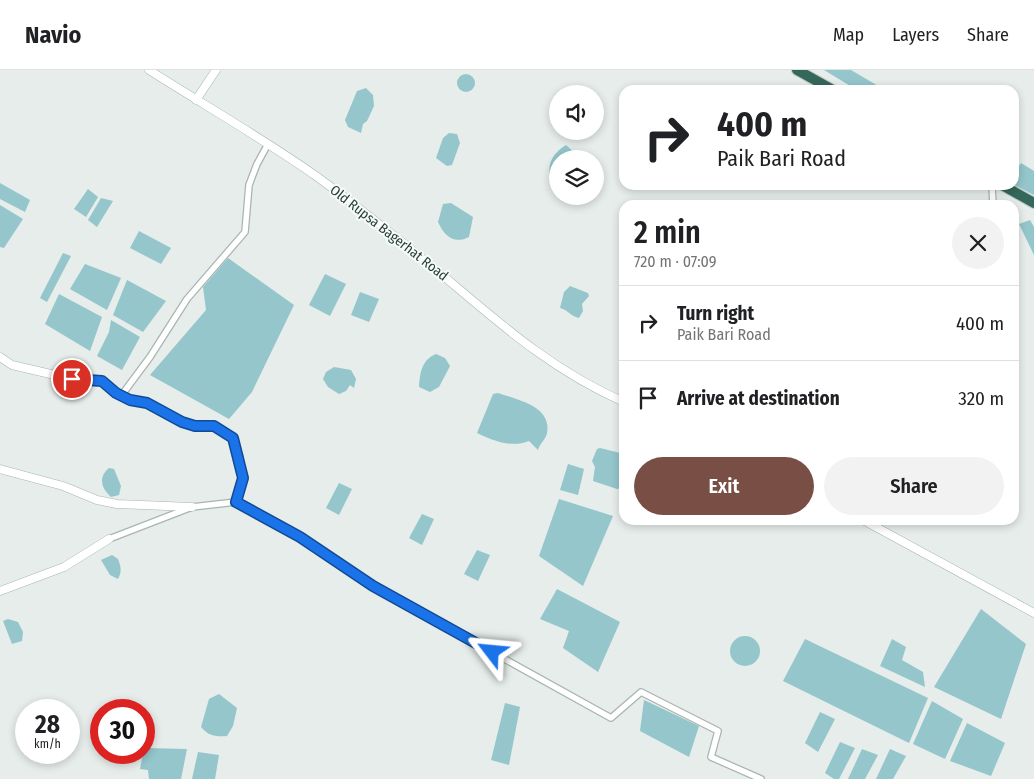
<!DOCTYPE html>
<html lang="en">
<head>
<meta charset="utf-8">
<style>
	:root { --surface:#fff; --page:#f2f2f2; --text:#202124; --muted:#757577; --line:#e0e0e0; --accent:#784e45 }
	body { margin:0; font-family:"Fira Sans Condensed",sans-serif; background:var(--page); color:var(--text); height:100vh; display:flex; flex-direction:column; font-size:19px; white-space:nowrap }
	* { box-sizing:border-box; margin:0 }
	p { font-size:16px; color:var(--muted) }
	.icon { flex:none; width:28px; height:28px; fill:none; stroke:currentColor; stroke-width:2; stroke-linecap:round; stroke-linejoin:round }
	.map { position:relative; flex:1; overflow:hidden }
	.drawer { position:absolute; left:619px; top:130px; width:400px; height:325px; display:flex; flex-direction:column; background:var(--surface); border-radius:15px; box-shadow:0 2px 8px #0003 }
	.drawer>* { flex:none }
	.top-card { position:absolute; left:619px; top:15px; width:400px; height:105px; border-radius:15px; box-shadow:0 2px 8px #0003; background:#fff; color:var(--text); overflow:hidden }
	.buttons { position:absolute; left:549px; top:15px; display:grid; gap:10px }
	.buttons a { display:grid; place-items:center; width:55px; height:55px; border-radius:50%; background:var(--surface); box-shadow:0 2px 8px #0003; font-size:25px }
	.speed { position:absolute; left:15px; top:629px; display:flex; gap:10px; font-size:25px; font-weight:700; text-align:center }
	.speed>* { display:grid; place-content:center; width:65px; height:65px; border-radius:50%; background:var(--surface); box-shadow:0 2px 8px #0003; line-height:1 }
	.speed small { font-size:12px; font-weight:400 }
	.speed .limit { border:8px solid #d22; background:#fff; color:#111 }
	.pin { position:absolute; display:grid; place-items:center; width:42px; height:42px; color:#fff; margin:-21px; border:2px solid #fff; border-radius:50%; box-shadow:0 1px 5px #0007 }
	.me { position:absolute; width:55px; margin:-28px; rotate:299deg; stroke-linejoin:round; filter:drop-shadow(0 0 4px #0008) }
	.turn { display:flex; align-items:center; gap:18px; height:105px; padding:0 15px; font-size:22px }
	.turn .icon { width:65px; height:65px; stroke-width:2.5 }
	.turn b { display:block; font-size:35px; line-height:42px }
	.round { display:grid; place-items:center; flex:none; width:52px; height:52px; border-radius:26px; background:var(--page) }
	.overview { display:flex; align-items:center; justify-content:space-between; height:85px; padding:0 15px }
	h1 { font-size:30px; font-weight:600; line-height:38px }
	.primary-button { display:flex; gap:10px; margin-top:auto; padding:10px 15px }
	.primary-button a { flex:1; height:58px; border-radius:30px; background:var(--accent); color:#fff; font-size:20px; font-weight:600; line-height:58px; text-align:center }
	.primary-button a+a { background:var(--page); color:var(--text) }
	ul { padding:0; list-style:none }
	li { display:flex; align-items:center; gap:15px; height:75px; padding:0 15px; border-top:1px solid var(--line) }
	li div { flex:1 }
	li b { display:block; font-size:19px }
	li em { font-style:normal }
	header { display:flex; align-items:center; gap:30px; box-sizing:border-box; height:70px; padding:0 25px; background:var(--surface); border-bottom:1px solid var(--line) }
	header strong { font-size:24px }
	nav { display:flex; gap:28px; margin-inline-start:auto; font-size:18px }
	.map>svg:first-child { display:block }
</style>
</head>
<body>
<header>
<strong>Navio</strong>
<nav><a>Map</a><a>Layers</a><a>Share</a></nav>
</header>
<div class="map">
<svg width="1034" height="709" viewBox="0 0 1034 709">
	<rect width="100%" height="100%" fill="#e6edea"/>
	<g fill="#94c6cc">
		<path d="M824 0H851L885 20H857Z"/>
		<circle cx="466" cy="13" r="9"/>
		<path d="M366 18 373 25 374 36 367 51 363 54 361 63 348 57 345 50 357 21Z"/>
		<path d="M449 63 457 64 460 73 452 95 447 96 436 88 443 68Z"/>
		<path d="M566 75 577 85 576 89H558L557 110 550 106C547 93 554 82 566 75Z"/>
		<path d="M1021 93 1034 101V125L1014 115V104Z"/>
		<path d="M0 113 30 130 25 142 0 129Z"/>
		<path d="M88 119 98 127 86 147 74 139Z"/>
		<path d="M101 128 113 131 97 157 88 150Z"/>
		<path d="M451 133 473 147 469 167C453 175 444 165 438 152L443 134Z"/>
		<path d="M0 135 23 149 4 178 0 177Z"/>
		<path d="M1030 150 1034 157V185L1019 154Z"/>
		<path d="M139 161 171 178 161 194 130 178Z"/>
		<path d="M63 183 71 186 47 232 40 228Z"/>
		<path d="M228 188 294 235 252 322 229 349 150 305 206 240 203 217Z"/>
		<path d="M85 194 121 208 107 240 70 219Z"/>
		<path d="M325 204 346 214 330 246 309 235Z"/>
		<path d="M127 210 166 231 143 262 113 245Z"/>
		<path d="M570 216 588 223 589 226 582 234 583 241 579 248C572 247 568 240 560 238L564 222Z"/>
		<path d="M360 222 379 229 369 252 351 245Z"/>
		<path d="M59 224 102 247 90 281 45 254Z"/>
		<path d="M111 250 140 267 122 300 97 286 109 262Z"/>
		<path d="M436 284 445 288 450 296 439 317 430 322 419 317C420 304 421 290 436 284Z"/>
		<path d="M334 297 351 300 356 309 354 318 350 315 346 321 339 324 328 317 323 309 326 302Z"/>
		<path d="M498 323C518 330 552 336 547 363 546 369 540 373 538 380L529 371C511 378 494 371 477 363L493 324Z"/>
		<path d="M600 378 624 384V418L617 419 593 411 595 397 592 391 597 379Z"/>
		<path d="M568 394 584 399 578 425 560 420Z"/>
		<path d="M109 398 114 399 121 416 119 425 111 427C101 418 98 407 109 398Z"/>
		<path d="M339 413 352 419 339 445 326 438Z"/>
		<path d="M559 429 613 446 583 516 539 486Z"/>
		<path d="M422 444 434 449 422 475 409 468Z"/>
		<path d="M477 480 490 485 478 511 464 504Z"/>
		<path d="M112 485 118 489C121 497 122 501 118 509L110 505 101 490Z"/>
		<path d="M557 519 620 552 598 602 563 578 569 561 540 549Z"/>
		<path d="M981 539 1026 574 1001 649 934 617Z"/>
		<path d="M8 549 18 552 23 562 22 571 12 574 3 551Z"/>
		<circle cx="745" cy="581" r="15"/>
		<path d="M805 569 928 628 909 673 783 611Z"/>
		<path d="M892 569 906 577 902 590 923 602 925 617 880 596Z"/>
		<path d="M219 624 237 638 233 656 227 666C215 667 209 666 201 657L209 629Z"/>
		<path d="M644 630 699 656 689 687 640 661Z"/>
		<path d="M932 631 963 649 945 689 913 674Z"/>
		<path d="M505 633 520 637 509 695 491 690Z"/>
		<path d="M820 642 835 649 818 682 805 673Z"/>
		<path d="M967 653 1005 673 991 706 950 691Z"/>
		<path d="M840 672 855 678 839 709H834L825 703Z"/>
		<path d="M144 678 187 679 181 709H149L148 700 140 699Z"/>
		<path d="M862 679 878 685 865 709H848Z"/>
		<path d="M890 679 906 686 893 709H876Z"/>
		<path d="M198 682 219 685 215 709H192Z"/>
	</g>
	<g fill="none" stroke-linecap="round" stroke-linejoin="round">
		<g stroke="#a9b5b0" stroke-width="8">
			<g id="street">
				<path d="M992 115 993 135"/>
				<path d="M121 326 150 287 187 229 245 162 249 115 257 94 268 74"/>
				<path d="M109 469 192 437 236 432 300 467 373 516 611 648 641 622 718 661 711 687 761 709"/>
			</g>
		</g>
		<g stroke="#a5b8b0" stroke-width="9">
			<g id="secondary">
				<path d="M149 0C204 35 262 68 316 106 345 127 374 150 403 173 477 231 535 293 624 332"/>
				<path d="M196 30 216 0"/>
				<path d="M0 287 12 295 72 309 102 311 116 323 130 330 147 333 182 352 195 356 214 355 233 368 239 386 243 408 236 432"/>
				<path d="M0 399 63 416 97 430 117 434 192 437"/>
				<path d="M863 450 1034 543"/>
				<path d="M0 521 64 497 109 469"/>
			</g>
		</g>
		<g stroke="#c2c9c7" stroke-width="12">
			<g id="highway">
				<path d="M797 0 833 20"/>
				<path d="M1002 115 1034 133"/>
			</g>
		</g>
		<use href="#street" stroke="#fff" stroke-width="5.5"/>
		<use href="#secondary" stroke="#fff" stroke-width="8"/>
		<use href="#highway" stroke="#35675a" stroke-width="10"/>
	</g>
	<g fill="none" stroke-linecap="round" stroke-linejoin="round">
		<g stroke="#114b97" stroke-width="12">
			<path id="route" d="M72 309 102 311 116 323 130 330 147 333 182 352 195 356H214L233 368 243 408 236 432 300 467 373 516 492 582"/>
		</g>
		<use href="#route" stroke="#1a73e8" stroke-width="9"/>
	</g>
	<g text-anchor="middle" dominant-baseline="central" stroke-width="4" stroke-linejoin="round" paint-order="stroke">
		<g font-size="14" fill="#263e36" stroke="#f6faf8">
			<text transform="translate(389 163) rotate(38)">Old Rupsa Bagerhat Road</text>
		</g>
	</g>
</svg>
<div class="buttons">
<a><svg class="icon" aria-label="sound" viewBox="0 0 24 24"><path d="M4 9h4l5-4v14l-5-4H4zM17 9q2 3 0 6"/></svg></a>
<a><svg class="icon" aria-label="layers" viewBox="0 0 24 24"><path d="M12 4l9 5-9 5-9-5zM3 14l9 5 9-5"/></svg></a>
</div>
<div class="speed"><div>28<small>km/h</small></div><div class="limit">30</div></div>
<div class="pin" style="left:72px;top:309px;background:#d93025"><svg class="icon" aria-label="arrive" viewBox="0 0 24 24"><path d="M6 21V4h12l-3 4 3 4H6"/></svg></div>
<svg class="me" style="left:492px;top:582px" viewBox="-20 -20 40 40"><path d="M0-17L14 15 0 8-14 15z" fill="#1a73e8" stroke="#fff" stroke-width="4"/></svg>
<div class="top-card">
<div class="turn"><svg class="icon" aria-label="right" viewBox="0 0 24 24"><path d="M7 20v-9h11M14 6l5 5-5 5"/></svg><div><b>400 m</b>Paik Bari Road</div></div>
</div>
<section class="drawer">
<div class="overview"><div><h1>2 min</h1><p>720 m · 07:09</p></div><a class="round"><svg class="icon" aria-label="close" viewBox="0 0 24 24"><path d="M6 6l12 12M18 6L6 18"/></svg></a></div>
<ul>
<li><svg class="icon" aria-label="right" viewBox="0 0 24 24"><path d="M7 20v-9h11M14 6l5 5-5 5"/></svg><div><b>Turn right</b><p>Paik Bari Road</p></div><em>400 m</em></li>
<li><svg class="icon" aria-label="arrive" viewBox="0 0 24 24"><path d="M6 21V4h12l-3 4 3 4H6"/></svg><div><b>Arrive at destination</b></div><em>320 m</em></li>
</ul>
<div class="primary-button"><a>Exit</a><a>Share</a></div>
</section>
</div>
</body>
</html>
